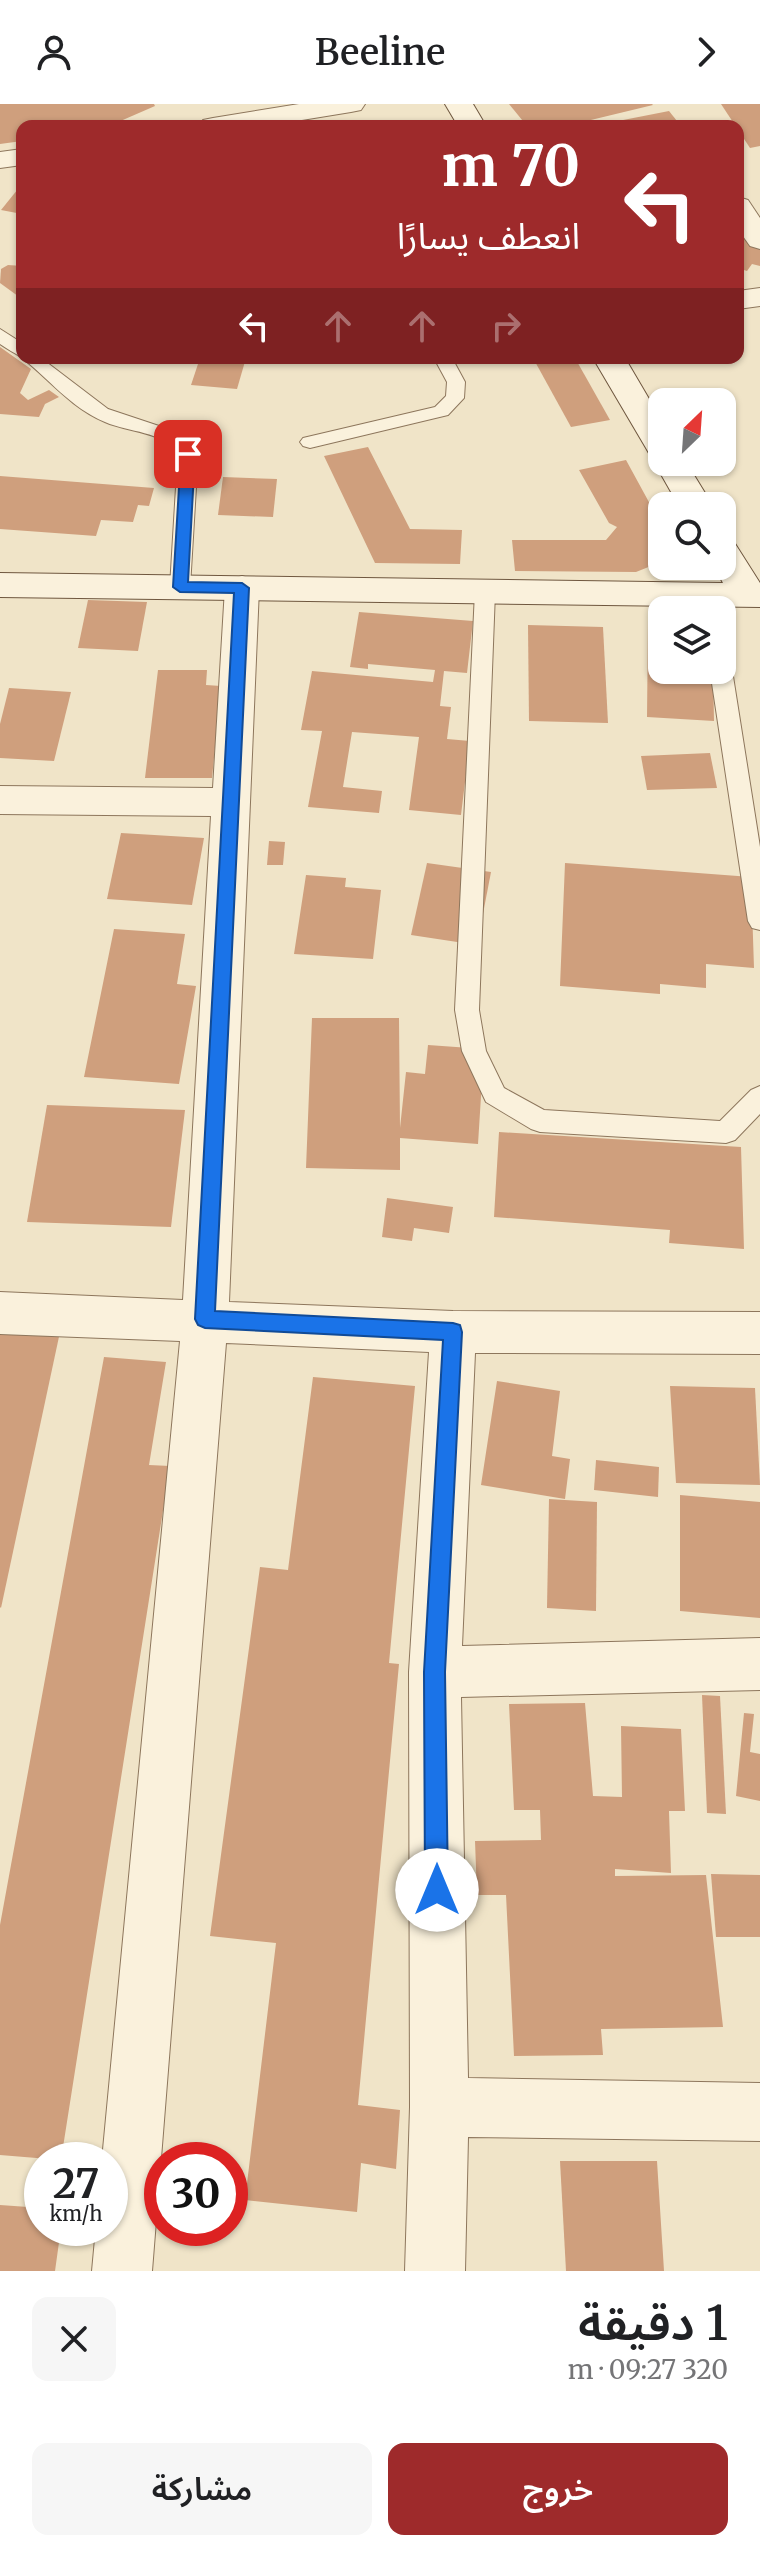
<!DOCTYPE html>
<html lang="ar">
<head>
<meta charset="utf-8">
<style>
	:root { --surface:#fff; --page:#f6f6f6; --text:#202124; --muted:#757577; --accent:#9e2a2b }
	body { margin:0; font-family:Merriweather,"Noto Sans Arabic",serif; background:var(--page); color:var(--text); direction:rtl; height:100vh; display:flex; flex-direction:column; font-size:30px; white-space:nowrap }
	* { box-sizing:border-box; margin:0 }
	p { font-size:26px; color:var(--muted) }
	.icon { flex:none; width:44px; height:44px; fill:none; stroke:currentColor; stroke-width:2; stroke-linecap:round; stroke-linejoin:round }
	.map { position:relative; height:2167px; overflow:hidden; direction:ltr }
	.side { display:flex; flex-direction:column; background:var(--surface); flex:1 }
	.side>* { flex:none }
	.guide { position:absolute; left:16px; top:16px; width:728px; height:244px; border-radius:16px; box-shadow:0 2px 6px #0004; direction:rtl; background:#9e2a2b; color:#fff; overflow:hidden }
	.needle { width:52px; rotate:25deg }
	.tools { position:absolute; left:648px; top:284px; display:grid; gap:16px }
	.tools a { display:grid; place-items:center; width:88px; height:88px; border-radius:16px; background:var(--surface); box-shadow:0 2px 6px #0004; font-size:40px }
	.speed { position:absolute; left:24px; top:2038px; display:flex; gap:16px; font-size:40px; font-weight:700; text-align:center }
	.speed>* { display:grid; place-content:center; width:104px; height:104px; border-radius:50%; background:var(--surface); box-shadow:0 2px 6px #0004; line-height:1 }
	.speed small { font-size:20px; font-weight:400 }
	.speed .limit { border:12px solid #d22; background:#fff; color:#111 }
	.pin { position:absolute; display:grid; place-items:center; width:68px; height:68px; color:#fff; margin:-34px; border-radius:16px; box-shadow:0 4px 12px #0006 }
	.me { position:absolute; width:88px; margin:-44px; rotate:0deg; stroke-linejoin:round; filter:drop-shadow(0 0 6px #0008) }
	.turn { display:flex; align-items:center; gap:28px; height:168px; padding:0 32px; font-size:36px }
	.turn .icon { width:104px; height:104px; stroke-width:2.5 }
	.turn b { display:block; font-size:56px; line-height:68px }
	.lanes { display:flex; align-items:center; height:76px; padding:0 32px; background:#0003; justify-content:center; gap:40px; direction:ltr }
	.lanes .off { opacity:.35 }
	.round { display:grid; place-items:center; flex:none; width:84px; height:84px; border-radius:16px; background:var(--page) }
	.summary { display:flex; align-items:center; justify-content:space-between; height:136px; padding:0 32px }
	h1 { font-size:48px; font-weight:600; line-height:60px }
	.action { display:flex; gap:16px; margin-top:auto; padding:16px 32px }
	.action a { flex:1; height:92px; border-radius:16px; background:var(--accent); color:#fff; font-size:32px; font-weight:600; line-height:92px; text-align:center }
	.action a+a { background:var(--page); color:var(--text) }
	header { display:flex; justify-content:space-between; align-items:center; height:104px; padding:0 32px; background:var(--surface); font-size:36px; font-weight:600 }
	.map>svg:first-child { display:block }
</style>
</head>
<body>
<header><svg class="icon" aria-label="forward" viewBox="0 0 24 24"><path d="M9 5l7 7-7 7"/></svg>Beeline<svg class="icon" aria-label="person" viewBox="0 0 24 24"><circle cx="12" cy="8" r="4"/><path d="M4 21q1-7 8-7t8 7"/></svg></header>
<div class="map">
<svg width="760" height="2167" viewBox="0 0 760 2167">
	<rect width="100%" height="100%" fill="#f0e4c8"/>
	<g fill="#cf9f7d">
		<path d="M0 0H154L155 2 109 22H22V37L0 40Z"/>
		<path d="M509 0H652L653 1 566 22H527Z"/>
		<path d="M721 0H760V42L750 44Z"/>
		<path d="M669 7 681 22H616L613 18Z"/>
		<path d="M22 80V110L1 106Z"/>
		<path d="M738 128 760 134V162L752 160 747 167 738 164Z"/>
		<path d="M8 161 22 162V195L0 179 1 165Z"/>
		<path d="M0 243 31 265 20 289 28 296 49 286 59 293 45 300 39 313 0 310Z"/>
		<path d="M200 254H246L237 285 191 281Z"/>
		<path d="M533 254H575L610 316 571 323Z"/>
		<path d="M368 343 410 425 462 426 460 460 375 459 324 352Z"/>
		<path d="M626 356 662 422V452L656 460 636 468 515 467 512 436H606L617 423 609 419 579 366Z"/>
		<path d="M0 372 154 384 149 402 138 401 133 418 101 416 96 432 0 425Z"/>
		<path d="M223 373 277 375 273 413 218 411Z"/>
		<path d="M88 496 147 498 138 547 78 544Z"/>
		<path d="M359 508 473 517 467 569 444 567 440 602 451 603 447 635 470 637 461 711 409 706 419 633 352 628 343 683 382 687 379 709 308 703 322 627 301 626 312 567 433 578 435 566 368 560V565L350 563Z"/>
		<path d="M648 515 662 516V566H713L714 617 647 613Z"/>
		<path d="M528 521 603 523 608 619 529 617Z"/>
		<path d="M158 566H207L206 581 221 582 212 674H145Z"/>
		<path d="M9 584 71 588 54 657 0 654V620Z"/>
		<path d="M710 649 717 684 647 686 641 652Z"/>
		<path d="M121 729 204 734 192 801 107 795Z"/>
		<path d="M269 737 285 738 283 761H267Z"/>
		<path d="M427 759 491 768 477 841 411 831Z"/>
		<path d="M565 759 751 773 754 864 706 860V884L660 880V890L560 882Z"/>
		<path d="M306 771 346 774 345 783 381 786 373 855 294 850Z"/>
		<path d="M114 825 185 830 177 880 196 882 179 980 84 973Z"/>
		<path d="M312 914H399L400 1024 406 968 425 970 428 941 484 945 478 1040 400 1034V1066L306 1064Z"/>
		<path d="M47 1001 185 1006 171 1123 27 1118Z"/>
		<path d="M499 1028 741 1043 744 1145 669 1139 670 1126 494 1113Z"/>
		<path d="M387 1094 453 1103 449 1129 414 1124 412 1137 382 1133Z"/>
		<path d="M0 1223 60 1228 1 1504 0 1503Z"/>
		<path d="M104 1253 166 1258 149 1361 170 1362 61 2056 0 2051V1821Z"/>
		<path d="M313 1273 415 1282 389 1559 399 1560 358 2001 400 2006 396 2065 361 2059 357 2108 245 2096 276 1839 210 1832 260 1463 288 1466Z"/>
		<path d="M497 1277 560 1287 552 1352 570 1355 565 1395 481 1381Z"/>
		<path d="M670 1282 755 1284 760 1381 676 1379Z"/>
		<path d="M596 1356 659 1363 658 1393 594 1386Z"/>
		<path d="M680 1391 760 1398V1514L680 1507Z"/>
		<path d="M549 1395 597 1398 596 1507 547 1504Z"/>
		<path d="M702 1591 720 1592 726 1710 707 1709Z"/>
		<path d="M585 1599 593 1692 622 1693 621 1622 681 1625 685 1707H669L671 1769 615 1765V1772L706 1771 723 1923 601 1925 603 1951 514 1952 506 1791H477L475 1737 541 1736 540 1706H514L509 1600Z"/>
		<path d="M744 1609 754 1610 750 1648 760 1650V1697L736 1692Z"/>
		<path d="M711 1770 760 1771V1833H716Z"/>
		<path d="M560 2057H657L664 2167H566Z"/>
		<path d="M0 2101 42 2104V2124H61L55 2167H0Z"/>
	</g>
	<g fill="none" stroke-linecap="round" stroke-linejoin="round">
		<g stroke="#8d765c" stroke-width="2">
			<g id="lane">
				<path d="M0 225 22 239V254H41L108 305 180 329 198 350 190 483 187 488 180 490 170 483 178 350C161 326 130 329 105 318 71 304 48 274 21 253 15 249 7 245 0 240Z"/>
				<path d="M434 254H452L465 278 464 294 448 311 310 344 303 342 300 338 303 334 435 303 446 292 447 278Z"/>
				<path d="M485 481 492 483 495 488 479 906 486 947 504 984 544 1006 720 1017 751 986 760 982V1010L735 1036 726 1039 540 1028 531 1025 486 998 462 947 455 906 475 488 478 483Z"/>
				<path d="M722 559 732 566 760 743V826L752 824 748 817 710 566H722Z"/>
			</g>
		</g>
		<g stroke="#8d765c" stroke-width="2">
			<g id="street">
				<path d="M299 0H365L361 6 351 8 265 22H199L203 16 213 14Z"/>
				<path d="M22 45V61L0 64V48Z"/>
				<path d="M738 93 748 96 760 114V145L750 142 738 125Z"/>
				<path d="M760 184V202L738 205V187Z"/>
				<path d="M242 472 254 476 259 484 229 1198 453 1207 760 1208V1250L475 1249 462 1542 760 1534V1586L461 1593 468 1974 760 1979V2037L468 2033 465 2167H405L410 2003 409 1568 429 1248 226 1239 152 2167H92L96 2124H110V2056H102L180 1237 0 1230V1188L183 1196 211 712 0 710V682L213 684 225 484 230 476Z"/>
			</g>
		</g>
		<g stroke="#6f573f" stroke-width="2">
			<g id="secondary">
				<path d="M445 0H473L486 22H458Z"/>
				<path d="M593 254H625L662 317V358H686L713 402H679L654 358 657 353 650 351 646 344Z"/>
				<path d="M722 435 734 438 760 479V503L0 493V469L723 479 714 462H722Z"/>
			</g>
		</g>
		<use href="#lane" fill="#faf1dc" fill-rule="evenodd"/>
		<use href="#street" fill="#faf1dc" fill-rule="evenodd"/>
		<use href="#secondary" fill="#faf1dc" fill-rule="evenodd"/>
	</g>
	<path fill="#1a73e8" stroke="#114b97" stroke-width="2" d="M188 346 195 350 188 478 242 479 249 484 215 1207 453 1219 460 1221 462 1228 445 1568 448 1786 445 1794 437 1797 429 1794 425 1786 424 1568 443 1236 205 1224 198 1221 195 1215 234 489 180 488 173 483 181 350Z"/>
</svg>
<div class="tools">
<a><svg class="needle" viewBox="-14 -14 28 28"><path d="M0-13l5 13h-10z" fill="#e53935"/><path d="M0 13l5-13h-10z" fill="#757577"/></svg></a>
<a><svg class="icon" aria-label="search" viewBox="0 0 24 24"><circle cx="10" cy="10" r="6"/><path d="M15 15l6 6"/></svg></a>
<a><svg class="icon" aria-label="layers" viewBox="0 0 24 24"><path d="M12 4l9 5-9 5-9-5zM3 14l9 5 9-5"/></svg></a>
</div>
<div class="speed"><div>27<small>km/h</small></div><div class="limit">30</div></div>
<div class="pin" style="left:188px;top:350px;background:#d93025"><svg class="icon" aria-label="arrive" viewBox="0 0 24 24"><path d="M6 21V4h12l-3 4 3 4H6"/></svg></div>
<svg class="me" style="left:437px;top:1786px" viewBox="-20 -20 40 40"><circle r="19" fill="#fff"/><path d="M0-13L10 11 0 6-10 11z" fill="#1a73e8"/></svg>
<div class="guide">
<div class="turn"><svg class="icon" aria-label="left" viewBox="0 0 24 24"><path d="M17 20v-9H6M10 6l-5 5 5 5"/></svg><div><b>70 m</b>انعطف يسارًا</div></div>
<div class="lanes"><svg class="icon" aria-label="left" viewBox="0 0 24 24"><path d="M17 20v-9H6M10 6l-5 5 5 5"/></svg><svg class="icon off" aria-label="ahead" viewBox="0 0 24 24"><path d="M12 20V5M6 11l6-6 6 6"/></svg><svg class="icon off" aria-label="ahead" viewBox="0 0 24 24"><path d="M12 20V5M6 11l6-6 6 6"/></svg><svg class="icon off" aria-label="right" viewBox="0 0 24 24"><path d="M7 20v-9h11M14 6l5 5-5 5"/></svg></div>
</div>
</div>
<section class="side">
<div class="summary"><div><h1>1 دقيقة</h1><p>320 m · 09:27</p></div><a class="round"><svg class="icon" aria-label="close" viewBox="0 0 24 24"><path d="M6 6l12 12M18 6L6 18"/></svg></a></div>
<div class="action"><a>خروج</a><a>مشاركة</a></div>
</section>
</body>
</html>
